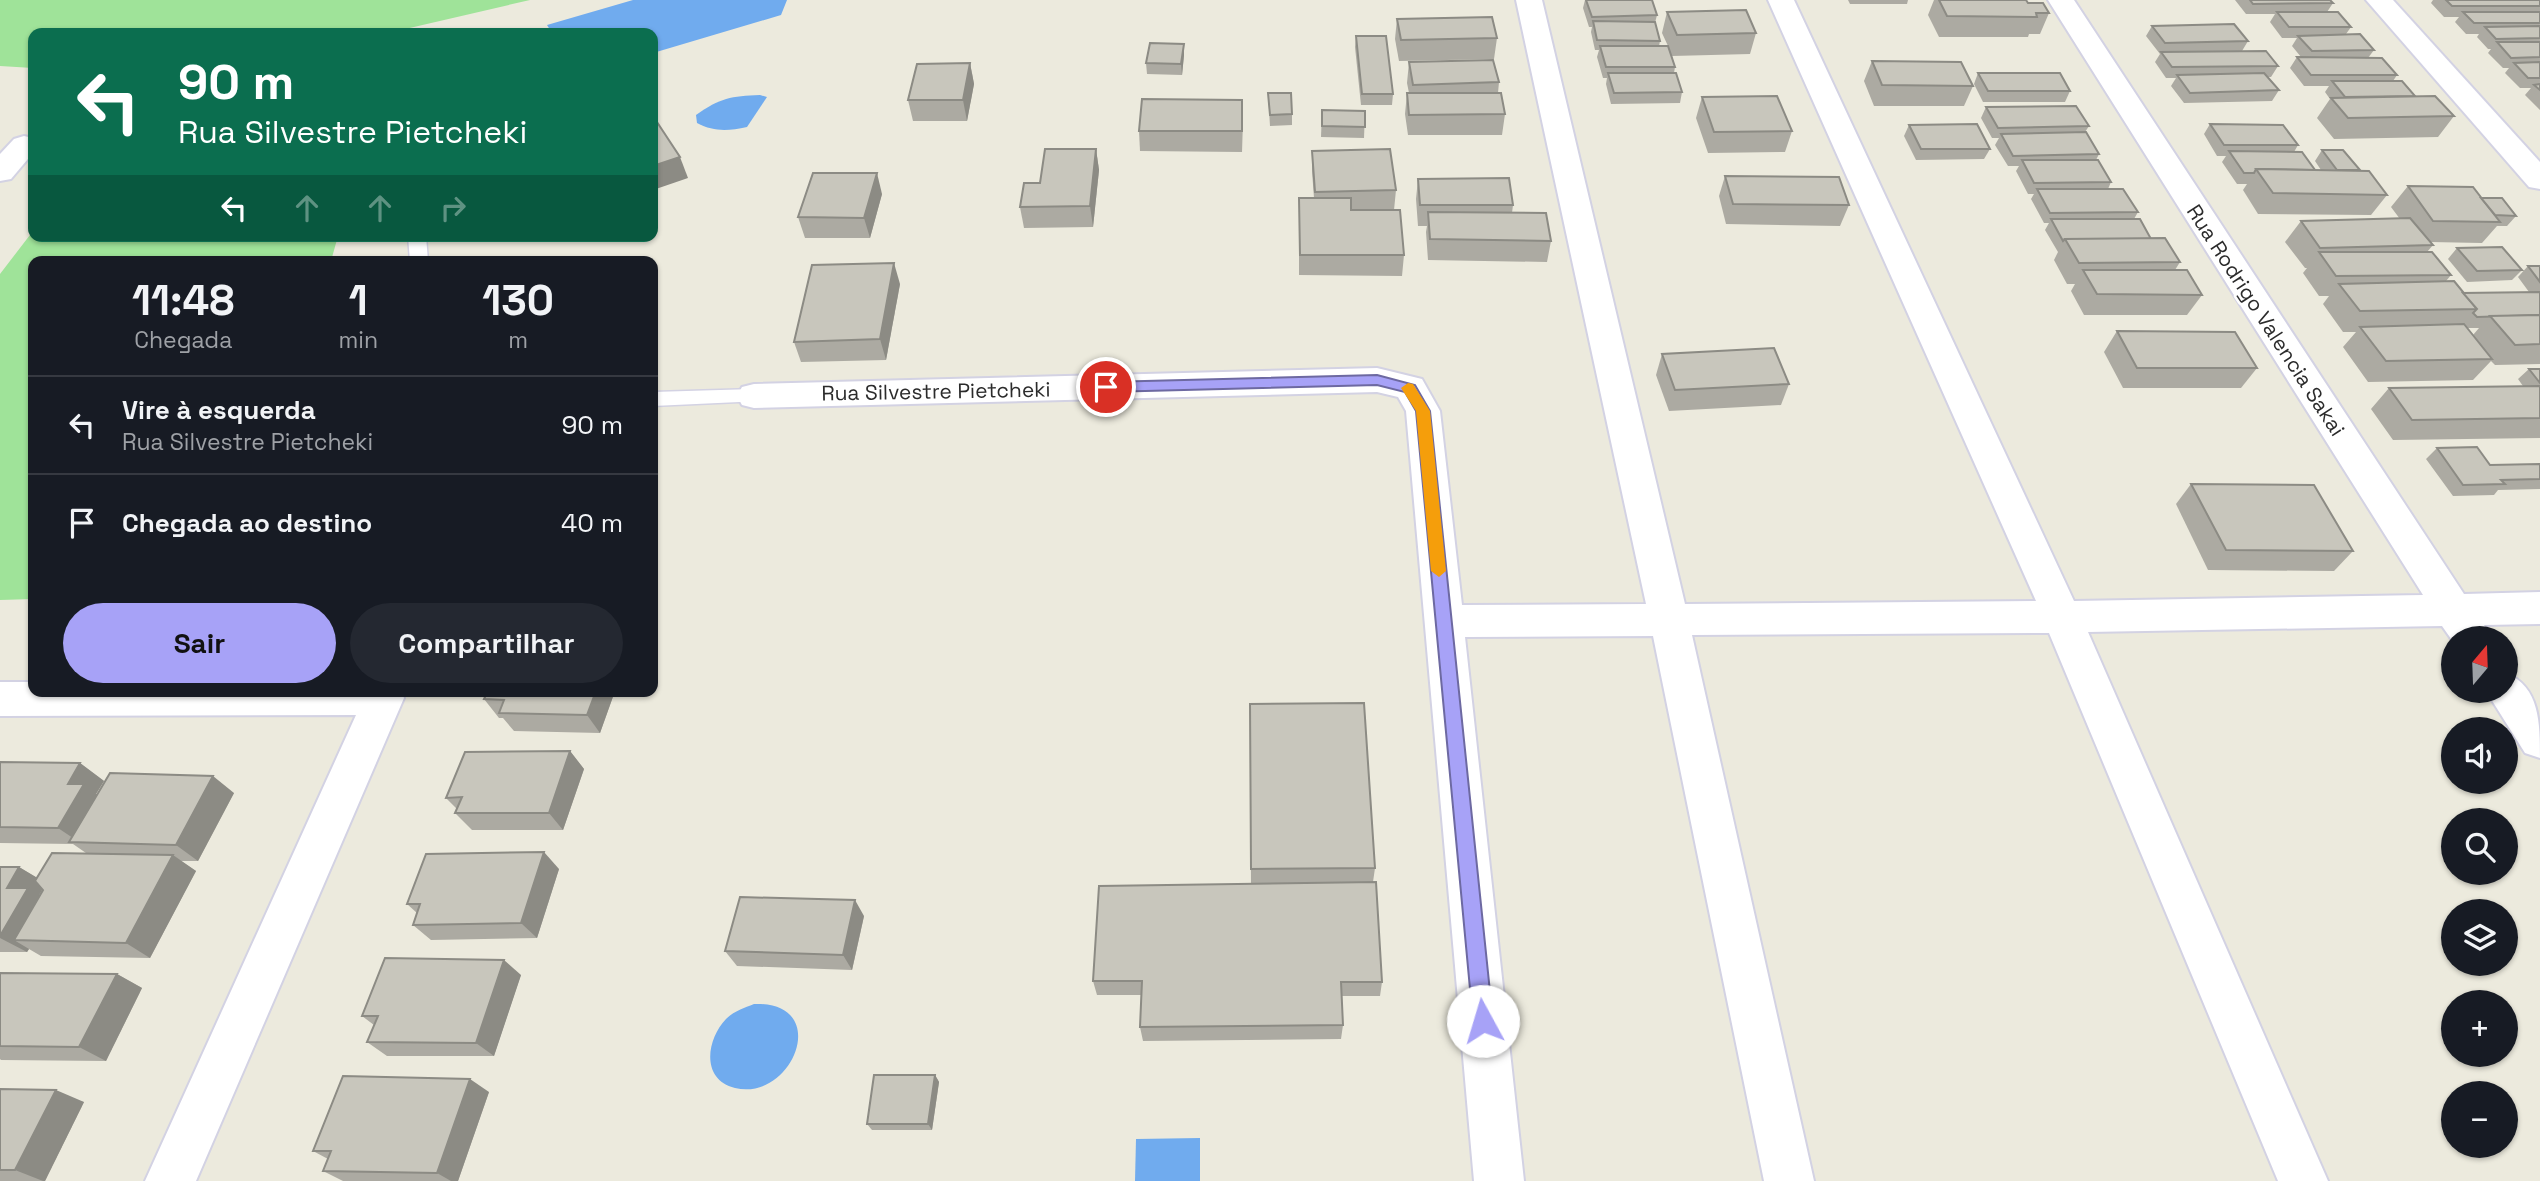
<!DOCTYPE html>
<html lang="pt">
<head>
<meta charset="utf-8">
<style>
	:root { --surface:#171b24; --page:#242831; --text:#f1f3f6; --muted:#9ea1a6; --line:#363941; --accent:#a7a2f7 }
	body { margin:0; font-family:"Space Grotesk",sans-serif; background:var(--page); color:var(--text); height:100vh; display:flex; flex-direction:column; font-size:26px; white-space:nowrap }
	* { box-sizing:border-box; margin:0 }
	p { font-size:23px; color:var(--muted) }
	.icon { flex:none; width:38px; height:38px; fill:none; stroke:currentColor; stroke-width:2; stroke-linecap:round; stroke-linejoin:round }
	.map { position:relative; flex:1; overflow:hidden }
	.side { position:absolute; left:28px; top:256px; width:630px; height:441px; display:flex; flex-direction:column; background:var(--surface); border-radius:14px; box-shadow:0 2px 5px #0004 }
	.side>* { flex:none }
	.banner { position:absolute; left:28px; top:28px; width:630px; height:214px; border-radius:14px; box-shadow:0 2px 5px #0004; background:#0b6e4f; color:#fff; overflow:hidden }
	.needle { width:46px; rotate:19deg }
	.tools { position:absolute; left:2441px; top:626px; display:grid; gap:14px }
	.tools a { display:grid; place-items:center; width:77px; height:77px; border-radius:50%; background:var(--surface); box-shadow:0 2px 5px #0004; font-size:35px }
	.pin { position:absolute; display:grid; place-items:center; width:60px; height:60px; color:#fff; margin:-30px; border:4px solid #fff; border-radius:50%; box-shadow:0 2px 7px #0007 }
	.me { position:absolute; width:77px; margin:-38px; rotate:354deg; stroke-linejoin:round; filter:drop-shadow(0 0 5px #0008) }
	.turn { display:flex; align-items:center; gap:24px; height:147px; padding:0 35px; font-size:32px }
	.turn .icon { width:91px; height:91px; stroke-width:2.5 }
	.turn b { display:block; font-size:49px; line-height:60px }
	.lanes { display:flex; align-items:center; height:66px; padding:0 35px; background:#0003; justify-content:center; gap:35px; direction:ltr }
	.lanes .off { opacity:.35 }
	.eta { display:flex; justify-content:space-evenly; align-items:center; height:119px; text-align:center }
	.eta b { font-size:42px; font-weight:800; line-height:49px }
	.cta { display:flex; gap:14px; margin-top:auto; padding:14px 35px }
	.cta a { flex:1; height:80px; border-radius:42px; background:var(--accent); color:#111; font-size:28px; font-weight:800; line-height:80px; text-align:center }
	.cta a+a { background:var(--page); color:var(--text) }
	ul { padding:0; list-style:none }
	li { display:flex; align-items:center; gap:21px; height:98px; padding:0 35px; border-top:2px solid var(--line) }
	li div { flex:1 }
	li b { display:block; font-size:26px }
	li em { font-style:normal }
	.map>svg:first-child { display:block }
</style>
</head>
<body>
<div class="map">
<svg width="2540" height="1181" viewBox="0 0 2540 1181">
	<rect width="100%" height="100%" fill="#eceadd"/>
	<g fill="#9fe399">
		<path d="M0 0H530L388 33H33V68L0 66Z"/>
		<path d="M33 231V236H338L331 261H33V599L0 600V274Z"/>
	</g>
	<g fill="#70abee">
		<path d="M633 0H787L781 15 653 53V33H552L547 25Z"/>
		<path d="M760 95 767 97 747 127C728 131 714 132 697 123L696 115C720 98 731 96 760 95Z"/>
		<path d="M754 1004C833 1001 793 1102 735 1088 701 1080 706 1040 726 1019 734 1011 744 1008 754 1004Z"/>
		<path d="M1200 1138V1181H1135L1136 1139Z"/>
	</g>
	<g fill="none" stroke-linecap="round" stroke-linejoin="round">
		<g stroke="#d3d2e3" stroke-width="3">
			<g id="lane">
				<path d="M408 236H426L428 261H410Z"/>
				<path d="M754 389 761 391 764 396 761 401 653 406V392Z"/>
			</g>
		</g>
		<g stroke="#d3d2e3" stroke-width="4">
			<g id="street">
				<path d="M1516 0H1542L1685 604 2036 601 1768 0H1794L2074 601 2423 595 2048 0H2074L2464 594 2540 592V624L2484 625 2492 639H2454V643L2442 626 2088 632 2328 1181H2278L2049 633 1692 635 1814 1181H1764L1653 636 1465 637 1524 1181H1474L1406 411 1398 397 1377 392 754 408 742 405 737 396 742 387 754 384 1377 368 1422 379 1440 411 1462 605 1646 604Z"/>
				<path d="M2366 0H2393L2540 162V189L2529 187Z"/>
				<path d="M24 136 33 138V153L11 179 0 181V154L14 139Z"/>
				<path d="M2506 673C2540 687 2540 723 2540 758L2525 753 2486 691H2506Z"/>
				<path d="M0 682H33V691H401L404 698 196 1181H145L356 715 0 716Z"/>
			</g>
		</g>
		<use href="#lane" fill="#fff" fill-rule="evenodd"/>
		<use href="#street" fill="#fff" fill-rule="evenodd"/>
	</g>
	<g fill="#acaaa2" fill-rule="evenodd">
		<path d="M1585 0H1652L1657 15 1655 23 1660 41 1659 46H1668L1662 33 1667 12 1756 33 1750 54 1672 56 1675 67 1674 73 1682 92 1680 103 1611 104 1606 84 1607 78H1603L1597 57 1599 50H1595L1591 32 1592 27H1589L1583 8Z"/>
		<path d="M1848 0H1908L1907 4H1850Z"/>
		<path d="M1934 0H2026L2028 3 2049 13 2040 34H2029L2028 37H1939L1928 15Z"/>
		<path d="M2235 0H2330L2333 3 2327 12 2351 27 2346 34 2374 50 2368 58 2397 75 2393 81 2415 96 2454 116 2438 137 2334 139 2317 118 2330 99 2325 92 2329 86H2304L2290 68 2297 57H2301L2292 46 2297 38H2282L2270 22 2275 14H2246Z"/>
		<path d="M2433 0H2540V110L2525 95 2531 88H2520L2505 73 2509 68H2503L2488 53 2491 49H2488L2477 37 2479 34H2466L2455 22 2459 17H2444L2431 3Z"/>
		<path d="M1397 19 1497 38 1494 59 1399 61 1395 39Z"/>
		<path d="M2152 26 2248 41 2242 51 2278 66 2271 77H2268L2279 90 2272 101 2184 103 2171 86 2176 78H2166L2155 62 2160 54 2146 36Z"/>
		<path d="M1356 36 1393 94 1392 105H1361L1355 47Z"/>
		<path d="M1184 44V55L1182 75 1147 74 1146 63Z"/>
		<path d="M1872 61 1973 86 1964 106H1874L1864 81Z"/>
		<path d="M1409 62 1499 82 1498 93 1505 114 1502 135H1408L1405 114 1407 93H1409L1407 83Z"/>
		<path d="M970 63 974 84 967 121H913L908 100Z"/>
		<path d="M1978 73 2070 91 2065 102H1983L1974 84Z"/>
		<path d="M1268 93 1292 114V125L1270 126Z"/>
		<path d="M1702 97 1792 131 1785 152 1708 153 1696 118Z"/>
		<path d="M1986 107 2089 126 2085 132 2099 154 2096 160 2111 182 2108 189 2138 212 2134 219 2151 239 2180 262 2175 270 2202 295 2187 315H2084L2071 291 2075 284H2067L2054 260 2058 252 2045 230 2049 223H2044L2031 199 2034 194H2028L2016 171 2019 166H2008L1995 145 1999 138H1992L1981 118Z"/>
		<path d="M1322 110 1365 111 1364 138 1321 137Z"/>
		<path d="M1243 121 1242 152 1140 151 1139 131Z"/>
		<path d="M2210 124 2298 145 2294 152 2315 170H2321L2315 161 2322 150 2360 170 2387 195 2371 215 2258 214 2243 190 2247 184H2237L2222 162 2226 156H2217L2204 134Z"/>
		<path d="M1909 125 1990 149 1984 159 1916 160 1904 136Z"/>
		<path d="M1096 149 1099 170 1093 227 1024 228 1020 207 1040 183Z"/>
		<path d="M1312 151 1396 190 1394 210 1404 255 1402 276 1299 275V198H1314L1312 171Z"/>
		<path d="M1725 176 1849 205 1840 226 1726 224 1719 196Z"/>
		<path d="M1418 179 1513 205 1512 213 1551 241 1547 262 1428 260 1426 232 1427 226H1418L1416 199Z"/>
		<path d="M2408 186 2481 198 2516 216 2507 226H2497L2482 243 2430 242 2433 245 2427 252 2451 275 2446 281 2463 293 2529 292 2518 277 2528 266H2540V364L2495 365 2491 361 2473 380 2368 382 2343 347 2356 332H2343L2323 304 2329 296H2319L2303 273 2307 268H2305L2285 242 2301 221 2400 219 2391 207ZM2467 328H2479L2473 335Z"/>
		<path d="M882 194 870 238H805L798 217Z"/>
		<path d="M2457 248 2522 270 2512 280 2467 282 2448 259Z"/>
		<path d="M900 284 886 360 801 362 794 342Z"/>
		<path d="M2117 331 2257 368 2241 388H2123L2104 352Z"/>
		<path d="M1662 354 1789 384 1781 405 1669 411 1656 375Z"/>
		<path d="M2529 369H2540V438L2393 440 2371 409 2389 388 2523 386 2518 379Z"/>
		<path d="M2437 448 2490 465 2540 464V489L2498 490 2494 495 2453 496 2426 459Z"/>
		<path d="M2191 484 2353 551 2334 571 2208 570 2176 504Z"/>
		<path d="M615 691 600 733 514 731 503 718H499L484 699Z"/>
		<path d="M1250 704 1375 868 1373 882 1382 982 1380 996H1342L1343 1025 1341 1039 1143 1041 1140 1027 1141 995H1097L1093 981 1251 884Z"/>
		<path d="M570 751 584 769 563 830H472L455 813 457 809 446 798Z"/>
		<path d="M0 762 80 763 104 781 96 794H97L234 793 198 861H181L196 871 150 958 41 956 29 949 27 952H0V867H19L37 878 86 853 73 844 0 843Z"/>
		<path d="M559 869 537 938 431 940 413 925 417 913 407 904Z"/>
		<path d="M864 916 852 970 737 966 725 951Z"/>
		<path d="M0 973 117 974 142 988 106 1061 1 1060 0 1059Z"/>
		<path d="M521 975 494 1056H387L367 1042 374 1025 362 1016Z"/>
		<path d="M935 1075 939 1082 932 1130H872L867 1124Z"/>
		<path d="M0 1089 84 1102 45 1181H0Z"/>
		<path d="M489 1092 458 1181H343L323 1171 328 1159 313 1151Z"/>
	</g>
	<g fill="#8c8b84">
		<path d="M1184 44V55L1182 75 1181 64Z"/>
		<path d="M970 63 974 84 967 121 963 100Z"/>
		<path d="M1096 149 1099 170 1093 227 1090 206Z"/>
		<path d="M680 157 688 178 653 190V166Z"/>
		<path d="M877 173 882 194 870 238 864 218Z"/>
		<path d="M894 263 900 284 886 360 880 339Z"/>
		<path d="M596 691H615L600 733 587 715Z"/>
		<path d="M570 751 584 769 563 830 549 813Z"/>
		<path d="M80 763 104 781 96 794 108 802 79 842 58 828 68 784Z"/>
		<path d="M213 776 234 793 198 861 176 845Z"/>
		<path d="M544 852 559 869 537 938 521 923Z"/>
		<path d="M173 855 196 871 150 958 126 943Z"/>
		<path d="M19 867 46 883 39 895 54 904 14 940 29 949 27 952 0 938 7 888Z"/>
		<path d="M855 900 864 916 852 970 843 955Z"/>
		<path d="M504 960 521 975 494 1056 476 1043Z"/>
		<path d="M117 974 142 988 106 1061 79 1047Z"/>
		<path d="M935 1075 939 1082 932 1130 928 1124Z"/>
		<path d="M470 1079 489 1092 458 1181H451L437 1173Z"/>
		<path d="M56 1090 84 1102 45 1181H43L15 1170Z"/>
	</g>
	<g fill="#c8c6bc" stroke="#8c8b84" stroke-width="2">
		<path d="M1586 0H1652L1657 15 1592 17Z"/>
		<path d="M1939 0H2026L2028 3H2043L2049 13H2036L2037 17 1947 16Z"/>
		<path d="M2250 0H2330L2333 3 2253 4Z"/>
		<path d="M2446 0H2540V6H2452Z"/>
		<path d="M1746 10 1756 33 1677 35 1667 12Z"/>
		<path d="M2277 12H2338L2351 27H2289Z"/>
		<path d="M2463 12H2540V23H2474Z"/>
		<path d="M1492 17 1497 38 1401 40 1397 19Z"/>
		<path d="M1593 21 1655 22 1660 41 1597 40Z"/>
		<path d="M2234 24 2248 41 2165 43 2152 26Z"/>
		<path d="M2540 26V38L2496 39 2485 27Z"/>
		<path d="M2360 34 2374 50 2312 51 2298 36Z"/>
		<path d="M1356 36H1386L1393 94H1362Z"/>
		<path d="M2497 42H2540V57L2511 58Z"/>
		<path d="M1150 43 1184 44 1181 64 1146 63Z"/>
		<path d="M1600 46H1668L1675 67H1606Z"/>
		<path d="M2266 51 2278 66 2172 67 2161 52Z"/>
		<path d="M2297 57 2382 58 2397 75H2311Z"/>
		<path d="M1493 60 1499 82 1413 85 1409 62Z"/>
		<path d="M1872 61 1961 62 1973 86 1882 85Z"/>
		<path d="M2540 62V78H2528L2514 63Z"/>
		<path d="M970 63 963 100H908L917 64Z"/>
		<path d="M1608 73H1676L1682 92 1614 93Z"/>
		<path d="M1978 73H2060L2070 91H1988Z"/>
		<path d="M2264 73 2279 90 2190 93 2177 75Z"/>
		<path d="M2332 81H2402L2415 96 2345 97Z"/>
		<path d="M2540 84V90L2534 85Z"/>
		<path d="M1268 93H1291L1292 114 1270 115Z"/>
		<path d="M1407 93H1501L1505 114 1409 115Z"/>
		<path d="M1777 96 1792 131 1714 132 1702 97Z"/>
		<path d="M2435 96 2454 116 2348 118 2331 98Z"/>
		<path d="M1142 99 1242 100V131H1139Z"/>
		<path d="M2076 106 2089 126 1998 128 1986 107Z"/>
		<path d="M1322 110 1365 111V127L1322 126Z"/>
		<path d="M653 116 680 157 653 166Z"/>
		<path d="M1977 124 1990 149H1921L1909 125Z"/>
		<path d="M2210 124 2283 125 2298 145H2224Z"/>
		<path d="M2086 132 2099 154 2013 156 2001 134Z"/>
		<path d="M1045 149H1096L1090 206 1020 207 1024 183H1040Z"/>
		<path d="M1390 149 1396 190 1315 192 1312 151Z"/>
		<path d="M2322 150H2343L2360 170H2337Z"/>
		<path d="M2229 151 2302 152 2315 170 2256 169 2254 173H2244Z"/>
		<path d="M2022 160H2098L2111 182 2034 183Z"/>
		<path d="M2256 169 2369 171 2387 195 2273 193Z"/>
		<path d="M813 173H877L864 218 798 217Z"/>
		<path d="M1725 176 1839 177 1849 205 1733 204Z"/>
		<path d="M1509 178 1513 205H1420L1418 179Z"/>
		<path d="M2408 186 2473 187 2500 222 2433 221Z"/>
		<path d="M2037 189H2123L2138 212 2050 213Z"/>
		<path d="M1299 198H1351V210H1400L1404 255H1300Z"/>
		<path d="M2481 198H2502L2516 216 2495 215Z"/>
		<path d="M1428 212 1546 213 1551 241 1430 239Z"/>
		<path d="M2410 218 2433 245 2320 248 2301 221Z"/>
		<path d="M2051 219H2140L2151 239H2065L2063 241Z"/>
		<path d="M2165 238 2180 262 2079 263 2065 239Z"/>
		<path d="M2502 247 2522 270 2477 271 2457 248Z"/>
		<path d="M2319 252H2432L2451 275 2336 276Z"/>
		<path d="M894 263 880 339 794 342 812 265Z"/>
		<path d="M2528 266H2540V282Z"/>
		<path d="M2083 270H2187L2202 295 2097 294Z"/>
		<path d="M2454 281 2477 309 2360 311 2339 284Z"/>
		<path d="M2540 292V315L2477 317 2473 313 2477 309 2463 293Z"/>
		<path d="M2540 315V344L2515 345 2490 316Z"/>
		<path d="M2464 324 2492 359 2386 361 2360 327Z"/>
		<path d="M2117 331 2235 332 2257 368H2137Z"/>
		<path d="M1774 348 1789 384 1675 390 1662 354Z"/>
		<path d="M2529 369H2540V383Z"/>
		<path d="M2540 386V418L2412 420 2389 388Z"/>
		<path d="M2477 447 2490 465 2540 464V479L2501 480 2505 484 2463 485 2437 448Z"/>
		<path d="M2191 484 2314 485 2353 551 2226 550Z"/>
		<path d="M488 691H596L587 715 499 713 504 700 484 699Z"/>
		<path d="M1364 703 1375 868 1251 869 1250 704Z"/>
		<path d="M570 751 549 813H455L462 797 446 798 465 752Z"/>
		<path d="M0 762 80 763 68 784H84L58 828 0 827Z"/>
		<path d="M110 773 213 776 176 845 69 842Z"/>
		<path d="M544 852 521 923 413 925 420 904H407L426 854Z"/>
		<path d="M52 853 173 855 126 943 14 940 43 890 35 881Z"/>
		<path d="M0 867H19L7 888H28L0 936Z"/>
		<path d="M1376 882 1382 982H1341L1343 1025 1140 1027 1142 981H1093L1099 886Z"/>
		<path d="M740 897 855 900 843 955 725 951Z"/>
		<path d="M385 958 504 960 476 1043 367 1042 378 1016H362Z"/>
		<path d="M0 973 117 974 79 1047 0 1046Z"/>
		<path d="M874 1075H935L928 1124H867Z"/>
		<path d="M343 1076 470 1079 437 1173 323 1171 331 1151H313Z"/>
		<path d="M0 1089 56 1090 15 1170H0Z"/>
	</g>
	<path fill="#a7a2f7" stroke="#6d69a1" stroke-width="2" d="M1377 375 1415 385 1430 411 1493 1021 1490 1028 1483 1031 1476 1028 1473 1021 1416 411 1405 392 1377 385 1106 392 1099 387 1106 382Z"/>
	<path fill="#f59e0b" d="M1408 383 1413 384 1430 411 1446 571 1439 577 1431 571 1416 411 1401 388Z"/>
	<g text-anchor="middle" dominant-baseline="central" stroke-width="5" stroke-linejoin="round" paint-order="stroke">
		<g font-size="21" fill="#2b2b2b" stroke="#fff">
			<text transform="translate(2266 320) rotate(57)">Rua Rodrigo Valencia Sakai</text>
			<text transform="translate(936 391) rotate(-1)">Rua Silvestre Pietcheki</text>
		</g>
	</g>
</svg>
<div class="tools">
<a><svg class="needle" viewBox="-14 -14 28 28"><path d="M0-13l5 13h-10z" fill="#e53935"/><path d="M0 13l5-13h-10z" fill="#9ea1a6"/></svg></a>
<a><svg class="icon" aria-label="sound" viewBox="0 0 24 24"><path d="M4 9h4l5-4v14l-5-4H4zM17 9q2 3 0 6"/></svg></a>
<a><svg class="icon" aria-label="search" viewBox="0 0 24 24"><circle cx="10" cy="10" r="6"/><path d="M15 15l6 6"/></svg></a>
<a><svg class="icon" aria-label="layers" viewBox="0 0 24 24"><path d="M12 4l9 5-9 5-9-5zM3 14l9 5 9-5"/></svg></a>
<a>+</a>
<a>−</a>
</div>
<div class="pin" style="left:1106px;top:387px;background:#d93025"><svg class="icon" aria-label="arrive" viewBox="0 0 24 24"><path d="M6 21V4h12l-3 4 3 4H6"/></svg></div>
<svg class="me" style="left:1483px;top:1021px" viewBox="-20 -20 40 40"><circle r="19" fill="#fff"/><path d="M0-13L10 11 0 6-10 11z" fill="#a7a2f7"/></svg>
<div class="banner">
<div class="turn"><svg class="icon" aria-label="left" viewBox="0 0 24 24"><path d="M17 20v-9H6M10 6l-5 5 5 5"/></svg><div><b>90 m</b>Rua Silvestre Pietcheki</div></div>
<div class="lanes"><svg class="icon" aria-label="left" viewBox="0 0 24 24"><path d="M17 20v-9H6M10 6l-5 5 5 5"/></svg><svg class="icon off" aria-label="ahead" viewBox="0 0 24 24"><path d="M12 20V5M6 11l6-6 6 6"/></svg><svg class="icon off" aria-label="ahead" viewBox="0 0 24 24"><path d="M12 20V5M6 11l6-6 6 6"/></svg><svg class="icon off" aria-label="right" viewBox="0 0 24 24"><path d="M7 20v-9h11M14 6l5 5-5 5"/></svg></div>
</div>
<section class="side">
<div class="eta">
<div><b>11:48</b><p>Chegada</p></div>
<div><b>1</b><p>min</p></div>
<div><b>130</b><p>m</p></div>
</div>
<ul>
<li><svg class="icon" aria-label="left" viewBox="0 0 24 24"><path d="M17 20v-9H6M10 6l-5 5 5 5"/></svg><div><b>Vire à esquerda</b><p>Rua Silvestre Pietcheki</p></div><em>90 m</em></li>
<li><svg class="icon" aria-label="arrive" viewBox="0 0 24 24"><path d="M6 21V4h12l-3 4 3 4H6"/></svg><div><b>Chegada ao destino</b></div><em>40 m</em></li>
</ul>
<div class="cta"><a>Sair</a><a>Compartilhar</a></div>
</section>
</div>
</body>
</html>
